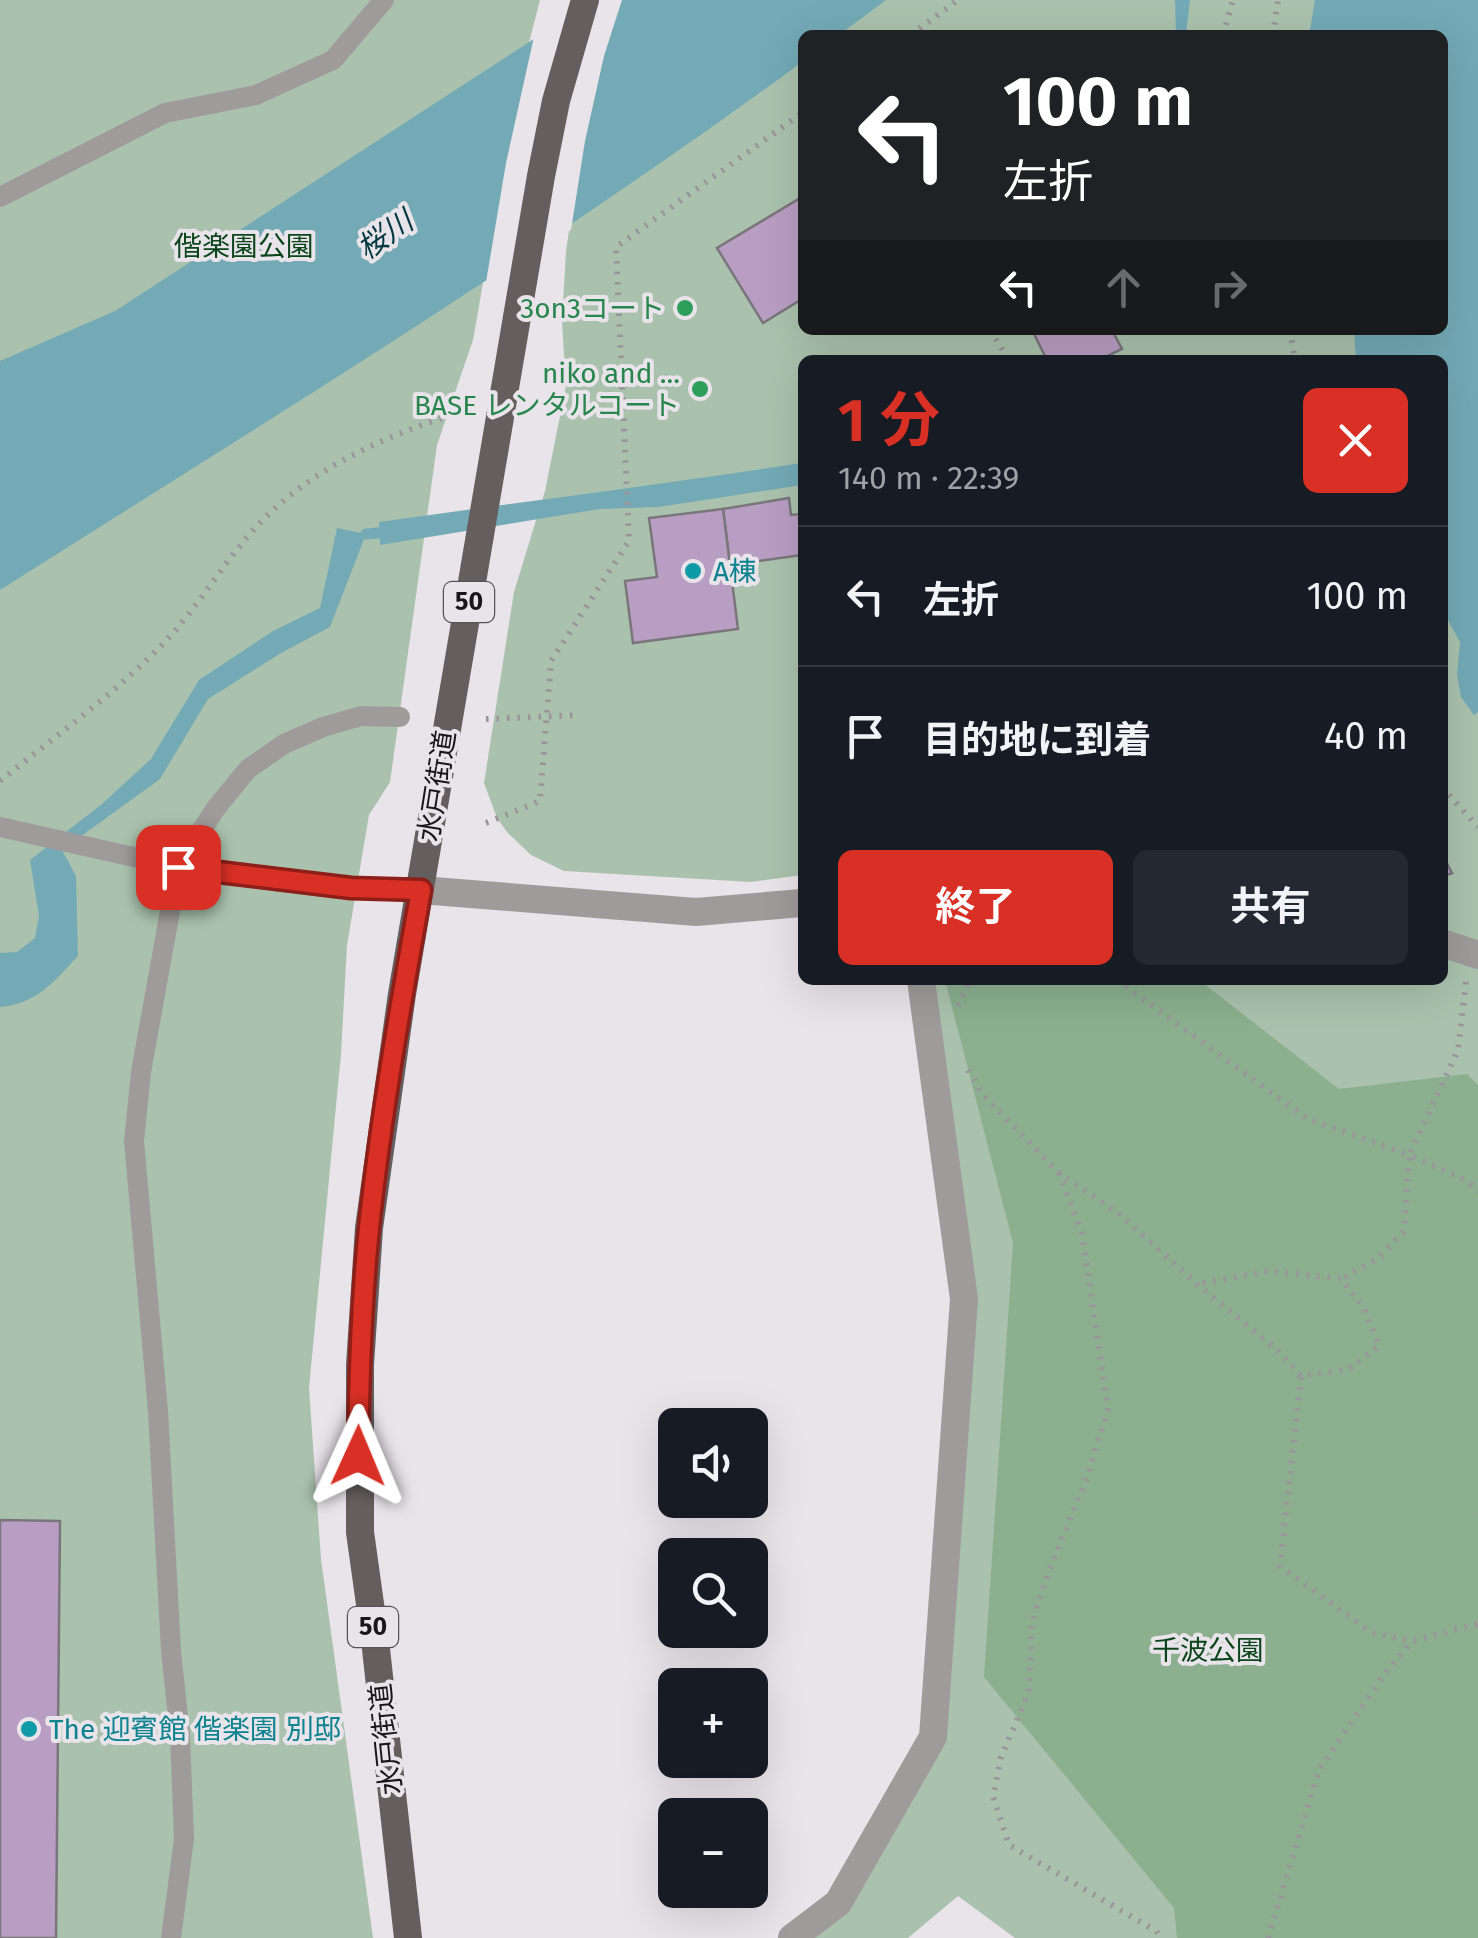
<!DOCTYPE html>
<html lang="ja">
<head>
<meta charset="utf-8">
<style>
	:root { --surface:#171b24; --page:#242831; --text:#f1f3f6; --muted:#9ea1a6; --line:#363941; --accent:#d93025 }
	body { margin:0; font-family:"Fira Sans","Noto Sans JP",sans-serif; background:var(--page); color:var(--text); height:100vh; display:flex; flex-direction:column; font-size:38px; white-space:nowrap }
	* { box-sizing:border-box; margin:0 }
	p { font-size:32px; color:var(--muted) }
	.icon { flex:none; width:55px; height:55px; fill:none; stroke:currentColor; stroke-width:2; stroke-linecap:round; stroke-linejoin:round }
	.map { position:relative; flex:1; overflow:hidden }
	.side { position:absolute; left:798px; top:355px; width:650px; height:630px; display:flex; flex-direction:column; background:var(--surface); border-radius:15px; box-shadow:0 10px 40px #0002 }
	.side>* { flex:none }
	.guide { position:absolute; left:798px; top:30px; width:650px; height:305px; border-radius:15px; box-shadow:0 10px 40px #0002; background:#202124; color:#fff; overflow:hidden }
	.buttons { position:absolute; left:658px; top:1408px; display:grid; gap:20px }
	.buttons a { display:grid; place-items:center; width:110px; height:110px; border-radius:15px; background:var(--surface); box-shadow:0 10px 40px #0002; font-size:50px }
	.pin { position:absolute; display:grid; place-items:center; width:85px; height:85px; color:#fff; margin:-42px; border-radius:20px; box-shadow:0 5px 15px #0006 }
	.me { position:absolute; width:110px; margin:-55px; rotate:1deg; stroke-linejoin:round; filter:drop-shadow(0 0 8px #0008) }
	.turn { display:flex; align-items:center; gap:35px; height:210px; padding:0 40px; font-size:45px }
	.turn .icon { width:130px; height:130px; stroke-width:2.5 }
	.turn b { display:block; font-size:70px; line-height:85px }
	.lanes { display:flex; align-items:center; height:95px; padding:0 40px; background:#0003; justify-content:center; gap:50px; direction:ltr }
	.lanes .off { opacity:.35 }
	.round { display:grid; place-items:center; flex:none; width:105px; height:105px; border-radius:15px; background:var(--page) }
	.headline { display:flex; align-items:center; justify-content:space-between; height:170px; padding:0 40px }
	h1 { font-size:60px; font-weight:700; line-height:75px; color:var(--accent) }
	.action { display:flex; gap:20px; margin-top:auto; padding:20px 40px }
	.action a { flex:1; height:115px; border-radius:15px; background:var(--accent); color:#fff; font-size:40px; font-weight:700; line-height:115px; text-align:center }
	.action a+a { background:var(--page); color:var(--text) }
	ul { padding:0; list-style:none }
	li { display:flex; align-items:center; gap:30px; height:140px; padding:0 40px; border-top:2px solid var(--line) }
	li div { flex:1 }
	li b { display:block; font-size:38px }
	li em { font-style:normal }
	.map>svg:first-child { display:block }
</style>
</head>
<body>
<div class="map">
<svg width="1478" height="1938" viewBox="0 0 1478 1938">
	<rect width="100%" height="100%" fill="#e9e3ea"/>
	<g fill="#aac2ad" fill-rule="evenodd">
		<path d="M0 0H540L516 94 473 340 437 445 390 782 369 815 347 945 341 1054 309 1388 321 1559 373 1938H0Z"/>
		<path d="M623 0H1478V1938H1015L958 1896 908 1938H792L838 1903 933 1737 964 1299 927 980H1442V360H802V875L751 882 564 871 531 855 507 832 497 818 484 783 514 592 545 491 566 386 562 322 566 251 581 150ZM802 35H1442V330H802Z"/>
	</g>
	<path fill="#8baf8f" d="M945 980H1199L1339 1089 1467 1074 1478 1085V1938H1177L1174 1908 984 1677 1013 1243Z"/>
	<g fill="#73aab6">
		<path d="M594 0H886L839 35H802V62C544 252 270 419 0 590V361L115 311Z"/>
		<path d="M1175 0H1190L1186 35H1176Z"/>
		<path d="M1315 0H1478V712L1474 715 1461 697 1457 675 1460 642 1443 611 1442 360H1356L1354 330H1442V35H1309Z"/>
		<path d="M802 463V485L659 507 600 509 380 545 379 522C520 502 661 485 802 463Z"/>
		<path d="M337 528 366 534 330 627 281 653 208 699 160 779 62 850 76 876 78 956C54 982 36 1004 0 1007V953L17 952 35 938 39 916 30 860 102 804 151 759 199 680 273 631 320 608Z"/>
	</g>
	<path fill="#e9e3ea" d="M585 0H622L604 56 585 141 571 230 485 288 506 163 535 32Z"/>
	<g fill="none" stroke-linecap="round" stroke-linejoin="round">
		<path stroke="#73aab6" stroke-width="11" d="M366 534 378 533"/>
	</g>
	<g fill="#b99ec3" stroke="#7a767c" stroke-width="2.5">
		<path d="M802 197V299L763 323 717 248Z"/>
		<path d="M1032 330H1112L1122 349 1099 360H1047Z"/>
		<path d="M789 498 791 515 802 514V555L730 565 723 509Z"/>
		<path d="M723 509 738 629 633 643 625 581 657 577 649 518Z"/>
		<path d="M1442 854 1452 873 1442 877Z"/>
		<path d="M0 1520 60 1521 56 1938H0Z"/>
	</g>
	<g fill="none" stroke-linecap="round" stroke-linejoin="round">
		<g stroke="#99959a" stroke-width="6" stroke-dasharray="2.5 8" stroke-linecap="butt">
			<path d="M911 35 958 0"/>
			<path d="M1223 35 1233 0"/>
			<path d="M1273 35 1278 0"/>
			<path d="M990 330 1009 360"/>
			<path d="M1290 330 1295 360"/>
			<path d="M486 719 579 715"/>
			<path d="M0 781C59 733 122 689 173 633 210 591 237 540 280 504 333 457 403 430 469 409"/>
			<path d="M1442 787 1478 827"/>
			<path d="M486 823 540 801 551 661 629 541 616 247 802 113"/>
			<path d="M1117 980 1306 1118 1409 1155 1404 1231 1380 1257 1341 1279"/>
			<path d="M1466 982 1458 1050 1409 1155 1466 1180 1478 1192"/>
			<path d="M958 1006 970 980"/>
			<path d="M968 1070 983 1095 1059 1173 1117 1212 1197 1284 1276 1349 1301 1376 1349 1369 1379 1346 1364 1308 1341 1279 1270 1271 1197 1284"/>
			<path d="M1059 1173 1082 1234 1108 1409 1085 1483 1052 1563 1032 1620 1029 1692 1001 1757 993 1797 1009 1845 1156 1931 1161 1938"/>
			<path d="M1301 1377 1280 1566 1372 1633 1412 1641 1478 1624"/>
			<path d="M1478 1513V1514"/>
			<path d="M1268 1938 1319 1770 1383 1676 1411 1642"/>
		</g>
		<g stroke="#9f9b9b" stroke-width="20">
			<path d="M0 197 165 113 256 95 333 60 384 0"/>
			<path d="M0 827 178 867 351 888 421 890"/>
			<path d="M171 1938 184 1839 180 1735 171 1651 158 1411 134 1141 141 1072 178 867 216 808 248 769 284 744 323 727 361 716 400 717"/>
		</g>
		<path stroke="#9f9b9b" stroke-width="28" d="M792 1938 838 1903 933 1737 964 1299 921 980"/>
		<g stroke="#9f9b9b" stroke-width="28">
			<path d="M421 890 696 912 802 903"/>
			<path d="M1442 943 1478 955"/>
		</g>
		<path stroke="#655e5f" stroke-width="28" d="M408 1938 375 1640 360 1532V1365L369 1228 402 994 541 176 556 101 585 0"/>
	</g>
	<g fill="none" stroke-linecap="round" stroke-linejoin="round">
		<g stroke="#8d1f18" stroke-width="25">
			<path id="route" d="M178 867 351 888 421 890C401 1002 381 1115 369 1228 361 1304 359 1380 358 1456"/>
		</g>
		<use href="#route" stroke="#d93025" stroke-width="18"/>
	</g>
	<g fill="#2e9e5b" stroke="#e9e3ea" stroke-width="4">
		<circle cx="685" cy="308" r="10"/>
		<circle cx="700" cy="389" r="10"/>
	</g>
	<g fill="#0f9aa8" stroke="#e9e3ea" stroke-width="4">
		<circle cx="693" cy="571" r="10"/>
		<circle cx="29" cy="1729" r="10"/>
	</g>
	<g text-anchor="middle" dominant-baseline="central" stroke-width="8" stroke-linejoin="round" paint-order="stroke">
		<g fill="#e9e3ea" stroke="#575458" stroke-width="2.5">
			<rect x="444" y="582" width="50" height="40" rx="8"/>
			<rect x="348" y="1607" width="50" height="40" rx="8"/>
		</g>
		<g font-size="25" font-weight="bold" fill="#19171a">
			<text x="469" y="602">50</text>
			<text x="373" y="1627">50</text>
		</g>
		<g font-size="28" fill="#0a451b" stroke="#e9e3ea">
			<text x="244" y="246">偕楽園公園</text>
			<text x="1208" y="1650">千波公園</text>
		</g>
		<g font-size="28" fill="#27864d" stroke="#e9e3ea" text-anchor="end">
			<text x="665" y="308">3on3コート</text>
			<text x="680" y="373">niko and ...<tspan x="680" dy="32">BASE レンタルコート</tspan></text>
		</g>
		<g font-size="28" fill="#0d838f" stroke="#e9e3ea" text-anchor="start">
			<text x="713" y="571">A棟</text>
			<text x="49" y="1729">The 迎賓館 偕楽園 別邸</text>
		</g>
		<g font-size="28" fill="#19171a" stroke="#e9e3ea">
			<text transform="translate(437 786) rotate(-81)">水戸街道</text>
			<text transform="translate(386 1739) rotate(-96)">水戸街道</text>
		</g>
		<g font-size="30" font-style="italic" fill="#033943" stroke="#e9e3ea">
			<text transform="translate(385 235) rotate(-35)">桜川</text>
		</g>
	</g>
</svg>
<div class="buttons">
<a><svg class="icon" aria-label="sound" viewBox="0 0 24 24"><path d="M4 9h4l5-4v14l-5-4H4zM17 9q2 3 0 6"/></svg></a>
<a><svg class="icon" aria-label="search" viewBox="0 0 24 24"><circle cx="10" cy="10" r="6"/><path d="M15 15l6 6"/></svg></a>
<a>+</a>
<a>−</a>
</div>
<div class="pin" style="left:178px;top:867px;background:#d93025"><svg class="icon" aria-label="arrive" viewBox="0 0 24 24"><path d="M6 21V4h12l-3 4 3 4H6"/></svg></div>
<svg class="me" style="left:358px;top:1456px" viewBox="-20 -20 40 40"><path d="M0-17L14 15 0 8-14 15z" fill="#d93025" stroke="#fff" stroke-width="4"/></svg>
<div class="guide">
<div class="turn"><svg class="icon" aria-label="left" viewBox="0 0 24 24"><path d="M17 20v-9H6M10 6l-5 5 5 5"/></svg><div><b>100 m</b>左折</div></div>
<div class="lanes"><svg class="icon" aria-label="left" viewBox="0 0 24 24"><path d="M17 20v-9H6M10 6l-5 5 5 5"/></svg><svg class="icon off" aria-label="ahead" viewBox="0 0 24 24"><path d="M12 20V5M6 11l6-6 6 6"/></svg><svg class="icon off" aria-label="right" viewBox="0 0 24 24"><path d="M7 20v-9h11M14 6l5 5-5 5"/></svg></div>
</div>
<section class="side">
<div class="headline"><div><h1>1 分</h1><p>140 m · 22:39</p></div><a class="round" style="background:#d93025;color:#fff"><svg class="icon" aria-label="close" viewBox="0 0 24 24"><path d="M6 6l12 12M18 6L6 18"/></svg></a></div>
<ul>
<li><svg class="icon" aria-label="left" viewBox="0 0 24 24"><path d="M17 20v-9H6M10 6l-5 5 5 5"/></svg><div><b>左折</b></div><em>100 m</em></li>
<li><svg class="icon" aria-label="arrive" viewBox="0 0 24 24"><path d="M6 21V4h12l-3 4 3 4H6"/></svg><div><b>目的地に到着</b></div><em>40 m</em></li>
</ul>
<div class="action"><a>終了</a><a>共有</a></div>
</section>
</div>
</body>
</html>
